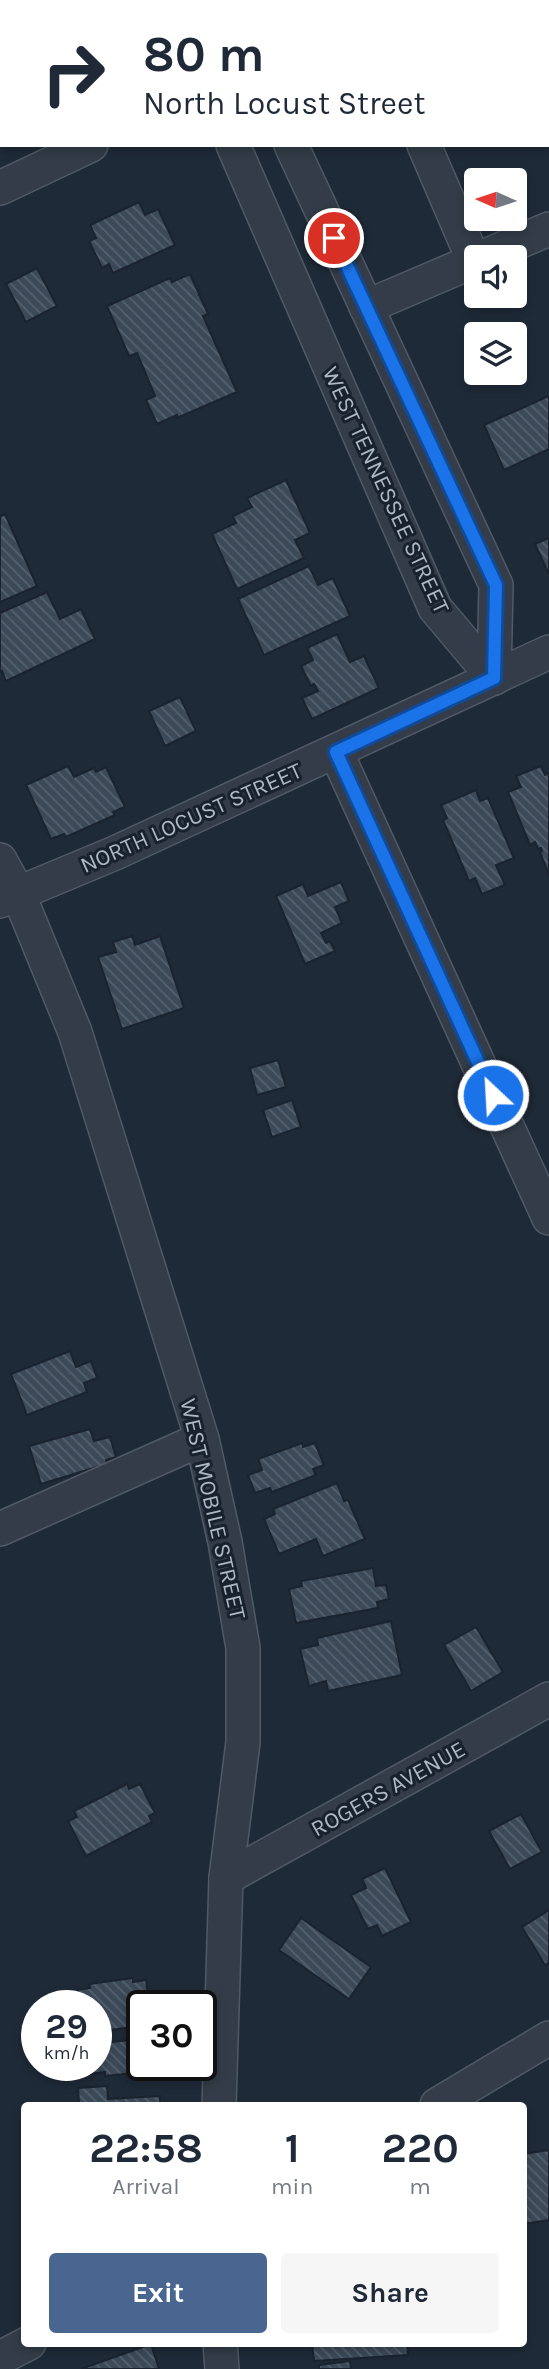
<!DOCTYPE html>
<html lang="en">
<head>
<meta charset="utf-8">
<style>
	:root { --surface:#fff; --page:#f6f6f7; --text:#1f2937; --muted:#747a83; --accent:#48668f }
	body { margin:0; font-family:Karla,sans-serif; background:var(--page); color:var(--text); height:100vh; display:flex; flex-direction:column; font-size:26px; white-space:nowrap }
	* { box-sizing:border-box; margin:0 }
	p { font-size:23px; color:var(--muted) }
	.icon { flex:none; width:38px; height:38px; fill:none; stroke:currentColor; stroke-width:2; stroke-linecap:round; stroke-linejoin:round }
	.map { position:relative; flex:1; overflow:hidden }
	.panel { position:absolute; left:21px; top:2102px; width:506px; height:245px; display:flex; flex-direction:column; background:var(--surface); border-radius:7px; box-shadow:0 4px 10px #0003 }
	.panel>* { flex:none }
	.banner { position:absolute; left:0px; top:0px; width:550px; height:147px; box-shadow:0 4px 10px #0003; background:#fff; color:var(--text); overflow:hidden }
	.needle { width:46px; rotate:273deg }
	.controls { position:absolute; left:464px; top:168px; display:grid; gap:14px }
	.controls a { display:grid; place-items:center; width:63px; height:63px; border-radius:7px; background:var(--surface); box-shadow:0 4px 10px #0003; font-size:35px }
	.speed { position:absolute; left:21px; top:1990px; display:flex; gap:14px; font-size:35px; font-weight:700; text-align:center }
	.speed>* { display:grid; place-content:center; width:91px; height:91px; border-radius:50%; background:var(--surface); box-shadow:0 4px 10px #0003; line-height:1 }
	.speed small { font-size:18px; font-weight:400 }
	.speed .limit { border:4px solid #111; border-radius:10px; background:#fff; color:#111 }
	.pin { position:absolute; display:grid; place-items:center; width:60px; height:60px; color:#fff; margin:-30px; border:4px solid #fff; border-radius:50%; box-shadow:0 2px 7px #0007 }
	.me { position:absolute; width:77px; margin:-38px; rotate:335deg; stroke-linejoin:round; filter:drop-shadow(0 0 5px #0008) }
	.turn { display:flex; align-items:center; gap:24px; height:147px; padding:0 28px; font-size:32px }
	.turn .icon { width:91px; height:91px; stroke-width:2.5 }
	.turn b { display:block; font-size:49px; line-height:60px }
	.eta { display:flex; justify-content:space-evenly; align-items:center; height:119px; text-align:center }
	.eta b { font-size:42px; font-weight:700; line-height:49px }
	.action { display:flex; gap:14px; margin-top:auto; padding:14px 28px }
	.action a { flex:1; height:80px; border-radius:7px; background:var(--accent); color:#fff; font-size:28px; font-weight:700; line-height:80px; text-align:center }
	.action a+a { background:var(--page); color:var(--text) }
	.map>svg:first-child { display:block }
</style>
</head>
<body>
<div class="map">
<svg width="549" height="2369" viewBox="0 0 549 2369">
	<defs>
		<pattern id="building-back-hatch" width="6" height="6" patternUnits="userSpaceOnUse" patternTransform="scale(1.75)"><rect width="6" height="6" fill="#3b4958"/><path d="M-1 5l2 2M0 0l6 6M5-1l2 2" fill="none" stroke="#55616e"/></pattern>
	</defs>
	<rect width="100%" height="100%" fill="#1f2a38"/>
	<g fill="url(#building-back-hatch)" stroke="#1a232f" stroke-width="2">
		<path d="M9 0H53L54 2H5Z"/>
		<path d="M2 3V45H0V4Z"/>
		<path d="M139 202 145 215 158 209 175 245 113 273 109 264 102 268 89 241 96 238 90 225Z"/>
		<path d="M37 268 57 306 26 322 6 284Z"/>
		<path d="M190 274 208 314 203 316 237 392 177 418V415L157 424 146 400 155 396 137 353 129 356 107 306 170 278 172 282Z"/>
		<path d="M549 396V449L504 470 484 425Z"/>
		<path d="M286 480 310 533 295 540 304 558 237 589 212 534 236 523 233 516 252 507 247 498Z"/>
		<path d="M5 514 37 586 0 602V517Z"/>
		<path d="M549 538V574L535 544Z"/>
		<path d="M309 566 318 585 333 578 350 616 264 655 238 599Z"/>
		<path d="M47 592 60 619 81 609 95 639 6 681 2 671 0 672V613Z"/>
		<path d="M337 634 350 662 364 656 379 688 312 719 302 698 318 691 314 684 311 686 301 666 313 660 307 648Z"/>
		<path d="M180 697 196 731 165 746 149 711Z"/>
		<path d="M68 766 74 777 94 768 96 772 106 767 125 807 113 812 115 815 66 837 64 834 51 839 26 785Z"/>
		<path d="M541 766 545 775 549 773V875L540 852 542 851 541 848 538 849 535 842 530 845 508 792 521 787 516 776Z"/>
		<path d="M476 790 480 801 488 798 514 858 496 865 505 885 482 894 475 878 469 881 443 820 447 818 441 805Z"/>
		<path d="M341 882 349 901 335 907 342 923 321 933 326 943 330 941 335 951 305 964 276 896 303 884 308 896Z"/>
		<path d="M132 936 135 945 160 936 184 1008 122 1029 98 957 116 952 113 942Z"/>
		<path d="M278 1060 286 1087 257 1095 250 1068Z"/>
		<path d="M292 1100 301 1127 272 1137 263 1110Z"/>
		<path d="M70 1351 76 1367 91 1361 97 1378 84 1383 87 1392 27 1415 11 1374Z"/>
		<path d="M90 1429 94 1441 110 1437 116 1457 106 1460 107 1464 41 1484 29 1446Z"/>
		<path d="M302 1443 303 1447 315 1443 324 1465 313 1469 316 1475 272 1492 270 1488 255 1493 248 1475 262 1470 258 1459Z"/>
		<path d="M337 1483 344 1501 348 1500 365 1539 323 1556 316 1539 279 1554 264 1519 275 1514 273 1509Z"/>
		<path d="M373 1568 376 1586 386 1585 389 1599 377 1602 378 1608 296 1623 289 1589 302 1586 301 1581Z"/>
		<path d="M391 1621 402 1675 328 1691 326 1681 309 1686 300 1649 318 1645 317 1638Z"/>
		<path d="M476 1627 503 1672 471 1691 444 1645Z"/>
		<path d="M127 1784 129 1789 140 1784 155 1813 149 1816 152 1822 86 1856 68 1821 77 1817 74 1811Z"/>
		<path d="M521 1814 542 1852 510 1869 489 1831Z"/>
		<path d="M385 1868 411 1922 382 1936 377 1925 368 1929 351 1895 366 1888 362 1879Z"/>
		<path d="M549 1910V1963L545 1965 522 1927Z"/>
		<path d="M301 1918 371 1967 349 1999 279 1950Z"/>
		<path d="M133 1978V1982L146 1980 150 2006H142L139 2026 97 2032 96 2006H79L77 1990 90 1988 89 1984Z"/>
		<path d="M137 2039 138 2041 142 2040V2065H154L143 2068 145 2072 105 2076V2072L82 2075 81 2065H96V2044Z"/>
		<path d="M107 2086 108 2099 160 2096V2105H79L78 2088Z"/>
		<path d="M549 2150V2220L523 2224V2154Z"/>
		<path d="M312 2343H407L408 2355 314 2361Z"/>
		<path d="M151 2344 159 2369H81Z"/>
		<path d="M350 2361 351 2369H319V2365Z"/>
	</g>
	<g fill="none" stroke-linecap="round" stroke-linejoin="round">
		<g stroke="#505a66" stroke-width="36">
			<g id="minor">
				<path d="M167 0V2"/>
				<path d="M223 0 224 2"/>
				<path d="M361 0 362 2"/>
				<path d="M302 2 306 0"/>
				<path d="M548 16 549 19"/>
				<path d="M233 145 435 608 494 678"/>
				<path d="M291 145 496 585 494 678"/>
				<path d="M424 145 474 261"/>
				<path d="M0 188 91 145"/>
				<path d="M483 257 549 229"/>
				<path d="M366 307 476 260"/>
				<path d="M336 752 549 1218"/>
				<path d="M0 860 18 893 75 1032 202 1439 225 1542 243 1648V1742L226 1878 219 2105"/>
				<path d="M0 901 115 853 549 652"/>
				<path d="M0 1529 202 1439"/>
				<path d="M226 1878 549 1699"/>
				<path d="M437 2105 549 2038"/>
				<path d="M220 2343 222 2369"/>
				<path d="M0 2358 29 2343"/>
			</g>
		</g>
		<use href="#minor" stroke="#333c48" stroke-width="33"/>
	</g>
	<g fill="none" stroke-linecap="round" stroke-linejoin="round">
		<g stroke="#114b97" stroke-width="18">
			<path id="route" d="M334 238 496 585 494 678 336 752 493 1095"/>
		</g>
		<use href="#route" stroke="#1a73e8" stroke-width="12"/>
	</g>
	<g text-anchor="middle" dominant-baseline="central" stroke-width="6" stroke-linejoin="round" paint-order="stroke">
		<g font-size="23" fill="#adb7c5" stroke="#18212d">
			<text transform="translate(386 490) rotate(65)">WEST TENNESSEE STREET</text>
			<text transform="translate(191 818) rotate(-24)">NORTH LOCUST STREET</text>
			<text transform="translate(213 1509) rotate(77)">WEST MOBILE STREET</text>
			<text transform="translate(388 1789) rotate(-29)">ROGERS AVENUE</text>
		</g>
	</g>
</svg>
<div class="controls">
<a><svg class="needle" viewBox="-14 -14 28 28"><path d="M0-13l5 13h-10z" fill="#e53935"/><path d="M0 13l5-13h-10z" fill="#747a83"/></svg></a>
<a><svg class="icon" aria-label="sound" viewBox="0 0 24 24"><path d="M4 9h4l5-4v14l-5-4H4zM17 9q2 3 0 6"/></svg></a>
<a><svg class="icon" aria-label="layers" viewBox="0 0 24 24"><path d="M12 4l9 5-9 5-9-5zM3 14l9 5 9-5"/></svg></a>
</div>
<div class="speed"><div>29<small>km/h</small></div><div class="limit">30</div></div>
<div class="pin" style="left:334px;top:238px;background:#d93025"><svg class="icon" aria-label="arrive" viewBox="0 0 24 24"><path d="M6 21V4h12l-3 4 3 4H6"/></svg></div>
<svg class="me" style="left:493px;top:1095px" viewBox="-20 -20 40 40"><circle r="17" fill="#1a73e8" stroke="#fff" stroke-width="3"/><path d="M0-11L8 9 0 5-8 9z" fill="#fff"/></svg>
<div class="banner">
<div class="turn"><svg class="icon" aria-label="right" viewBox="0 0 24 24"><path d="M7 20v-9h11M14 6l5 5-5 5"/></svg><div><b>80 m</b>North Locust Street</div></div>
</div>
<section class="panel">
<div class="eta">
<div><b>22:58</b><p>Arrival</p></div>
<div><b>1</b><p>min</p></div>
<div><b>220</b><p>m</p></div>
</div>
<div class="action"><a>Exit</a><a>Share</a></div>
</section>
</div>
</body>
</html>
